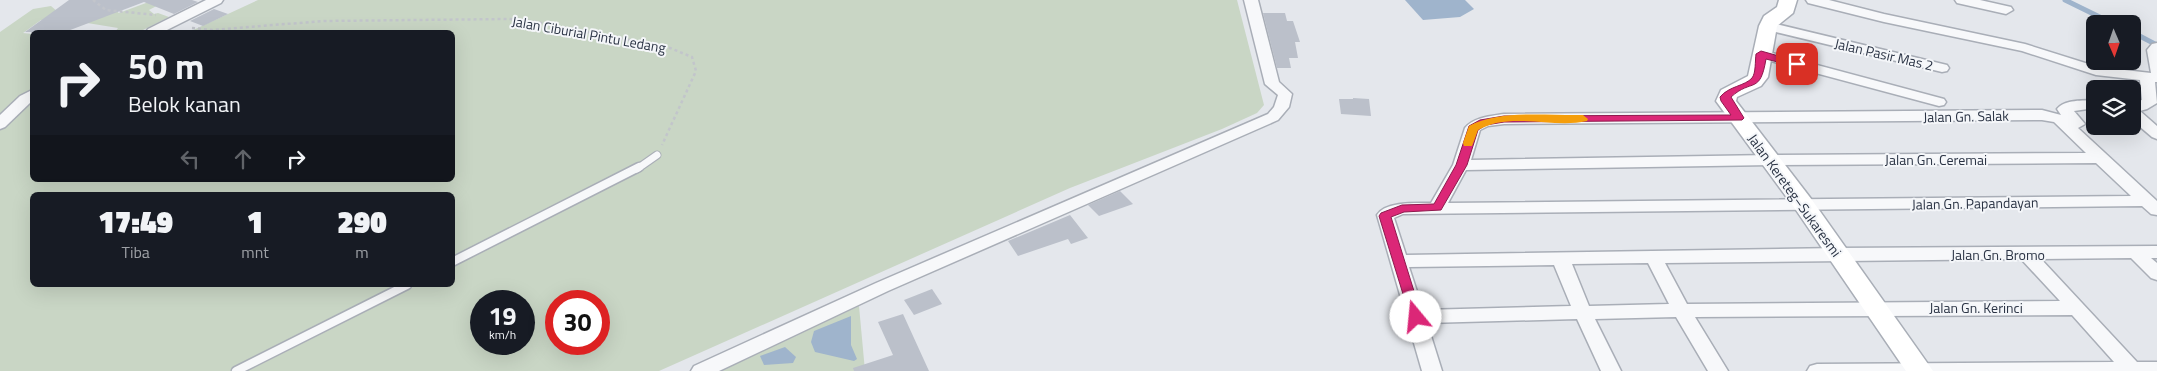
<!DOCTYPE html>
<html lang="id">
<head>
<meta charset="utf-8">
<style>
	:root { --surface:#171b24; --page:#20242c; --text:#f1f3f6; --muted:#9ea1a6 }
	body { margin:0; font-family:"Titillium Web",sans-serif; background:var(--page); color:var(--text); height:100vh; display:flex; flex-direction:column; font-size:19px; white-space:nowrap }
	* { box-sizing:border-box; margin:0 }
	p { font-size:16px; color:var(--muted) }
	.icon { flex:none; width:28px; height:28px; fill:none; stroke:currentColor; stroke-width:2; stroke-linecap:round; stroke-linejoin:round }
	.map { position:relative; flex:1; overflow:hidden }
	.details { position:absolute; left:30px; top:192px; width:425px; height:95px; display:flex; flex-direction:column; background:var(--surface); border-radius:8px; box-shadow:0 5px 20px #0002 }
	.details>* { flex:none }
	.top-card { position:absolute; left:30px; top:30px; width:425px; height:152px; border-radius:8px; box-shadow:0 5px 20px #0002; background:#171b24; color:var(--text); overflow:hidden }
	.needle { width:32px; rotate:178deg }
	.fabs { position:absolute; left:2086px; top:15px; display:grid; gap:10px }
	.fabs a { display:grid; place-items:center; width:55px; height:55px; border-radius:8px; background:var(--surface); box-shadow:0 5px 20px #0002; font-size:25px }
	.speed { position:absolute; left:470px; top:290px; display:flex; gap:10px; font-size:25px; font-weight:700; text-align:center }
	.speed>* { display:grid; place-content:center; width:65px; height:65px; border-radius:50%; background:var(--surface); box-shadow:0 5px 20px #0002; line-height:1 }
	.speed small { font-size:12px; font-weight:400 }
	.speed .limit { border:8px solid #d22; background:#fff; color:#111 }
	.pin { position:absolute; display:grid; place-items:center; width:42px; height:42px; color:#fff; margin:-21px; border-radius:10px; box-shadow:0 2px 8px #0006 }
	.me { position:absolute; width:55px; margin:-28px; rotate:343deg; stroke-linejoin:round; filter:drop-shadow(0 0 4px #0008) }
	.turn { display:flex; align-items:center; gap:18px; height:105px; padding:0 15px; font-size:22px }
	.turn .icon { width:65px; height:65px; stroke-width:2.5 }
	.turn b { display:block; font-size:35px; line-height:42px }
	.lanes { display:flex; align-items:center; height:48px; padding:0 15px; background:#0003; justify-content:center; gap:25px; direction:ltr }
	.lanes .off { opacity:.35 }
	.eta { display:flex; justify-content:space-evenly; align-items:center; height:85px; text-align:center }
	.eta b { font-size:30px; font-weight:800; line-height:35px }
	.map>svg:first-child { display:block }
</style>
</head>
<body>
<div class="map">
<svg width="2157" height="371" viewBox="0 0 2157 371">
	<rect width="100%" height="100%" fill="#e4e7ec"/>
	<g fill="#c9d6c5" fill-rule="evenodd">
		<path d="M109 0 105 2 119 13 154 0 164 2 149 10 154 14 158 13 169 17 139 32H115L118 28 75 21 41 20 23 33 32 34V180H452V32H189L258 0H1237L1264 105 1257 113 1222 129 1070 188 659 371H0V32L33 9 51 6 59 13ZM32 195H452V285H32ZM481 301H524V344H481ZM556 301H599V344H556Z"/>
		<path d="M859 306 865 371H718Z"/>
	</g>
	<g fill="#9fb4cc">
		<path d="M1405 0H1465L1474 9 1460 17 1423 20Z"/>
		<path d="M851 316V345L857 359 854 361 815 352 811 342 814 331Z"/>
		<path d="M785 347 796 357 793 363 764 365 760 356Z"/>
	</g>
	<g fill="none" stroke-linecap="round" stroke-linejoin="round">
		<g stroke="#9fb4cc" stroke-width="5">
			<path d="M2065 0 2114 24"/>
			<path d="M2132 32 2157 45"/>
		</g>
	</g>
	<g fill="#bbc0ca">
		<path d="M69 0H192L198 2 174 14 144 2 65 32H25Z"/>
		<path d="M214 9 228 14 203 26 190 21Z"/>
		<path d="M1263 13H1285L1287 21H1293L1300 42H1295L1298 58H1289L1291 68H1277Z"/>
		<path d="M1353 98 1369 99 1371 116 1341 114 1339 99H1353Z"/>
		<path d="M1120 191 1133 204 1099 216 1088 205Z"/>
		<path d="M1070 215 1088 238 1071 244 1068 239 1018 256 1008 241Z"/>
		<path d="M932 289 942 304 914 315 904 300Z"/>
		<path d="M903 314 929 371H854L853 368 893 355 878 322Z"/>
	</g>
	<g fill="none" stroke-linecap="round" stroke-linejoin="round">
		<g stroke="#a9aeb7" stroke-width="9">
			<path id="lane-far1" d="M637 169 657 155"/>
		</g>
		<g stroke="#a9aeb7" stroke-width="11">
			<g id="lane">
				<path d="M452 262 639 167"/>
				<path d="M236 371 407 285"/>
			</g>
		</g>
		<g stroke="#a9aeb7" stroke-width="3">
			<g id="street">
				<path d="M206 0H223L221 3 163 32H146L148 29Z"/>
				<path d="M1244 0H1258L1279 82 1292 94 1289 107 1278 120 888 291 719 371H691L694 366 876 283 1268 114 1274 107 1278 95 1265 84Z"/>
				<path d="M1806 0H1829L1884 14 2025 44 2098 67 2151 73 2147 50 2152 44 2157 43V82H2155L2157 103 2147 109 2140 111 2157 126V139L2152 137 2132 120V102L2142 100 2140 80 2096 75 2022 51 1884 22 1808 3Z"/>
				<path d="M1955 0H1980L2011 7 2013 10 2006 14 1957 3Z"/>
				<path d="M1768 22 1947 65 1949 68 1947 71 1942 72 1763 29 1761 26Z"/>
				<path d="M1761 50 1944 99 1946 102 1944 105 1939 106 1756 57 1754 54 1756 51Z"/>
				<path d="M32 90V101L5 127 0 129V115L20 96Z"/>
				<path d="M2095 100V108L2074 111 2085 124 2078 128 2157 201V215L2151 214 2142 206 1403 214 1394 218 1406 255 1838 248 2157 246V258H2151L2157 263V280L2151 278 2131 258 2041 259 2137 362H2157V371H1807L1810 366 1817 364 2114 362 2072 315 1695 317 1728 371H1708L1676 317 1595 319 1621 371H1601L1577 319 1427 323 1442 371H1422L1377 215C1385 201 1417 203 1431 203L1453 165 1465 128C1474 117 1491 116 1504 114L2042 110 2061 115 2057 109C2065 99 2083 101 2095 100ZM2042 120 2054 122 2086 153 1771 155 1471 160 1480 130 1488 126 1504 124ZM2096 163 2131 196 1448 203 1466 170 1771 165ZM2021 259 2060 301 1687 304 1665 263ZM1648 263 1669 304 1589 306 1572 264ZM1554 265 1571 306 1423 310 1409 267Z"/>
			</g>
		</g>
		<g stroke="#a9aeb7" stroke-width="3">
			<path id="secondary" d="M1779 0H1797L1793 13 1777 26 1768 77 1761 86 1737 97 1736 101 1812 200 1933 371H1906L1796 210 1716 101 1721 90 1748 76 1759 26 1764 16 1777 7Z"/>
		</g>
		<g stroke="#c2c5cb" stroke-width="2.5" stroke-dasharray="3 3" stroke-linecap="butt">
			<path d="M93 0 106 10 156 15"/>
			<path d="M192 28 212 30 323 21 509 19 531 21 670 48 692 57 696 71 662 145"/>
		</g>
		<use href="#lane-far1" stroke="#f7f8fa" stroke-width="7"/>
		<use href="#lane" stroke="#f7f8fa" stroke-width="8"/>
		<use href="#street" fill="#f7f8fa" fill-rule="evenodd"/>
		<use href="#secondary" fill="#fff" fill-rule="evenodd"/>
	</g>
	<path fill="#db2777" stroke="#8e194d" d="M1761 51 1800 62 1802 64 1797 67 1766 59C1760 95 1752 78 1731 97L1744 118 1742 120 1504 122 1486 125 1478 130 1467 165 1441 210 1404 212 1391 217 1422 317 1420 320H1411L1379 216 1381 213 1402 205 1434 204 1456 165 1469 126 1480 120 1504 116 1731 115 1721 101 1720 97C1729 86 1745 86 1752 78 1756 73 1755 61 1756 54Z"/>
	<path fill="#f59e0b" d="M1583 115 1588 119 1587 121C1552 129 1511 111 1478 130L1472 146H1464L1463 143 1469 126C1500 109 1549 116 1583 115Z"/>
	<g text-anchor="middle" dominant-baseline="central" stroke-width="4" stroke-linejoin="round" paint-order="stroke">
		<g font-size="14" fill="#2b3445" stroke="#f4f6f9">
			<text transform="translate(589 34) rotate(10)">Jalan Ciburial Pintu Ledang</text>
			<text transform="translate(1884 54) rotate(13)">Jalan Pasir Mas 2</text>
			<text transform="translate(1966 116) rotate(-1)">Jalan Gn. Salak</text>
			<text x="1936" y="159">Jalan Gn. Ceremai</text>
			<text transform="translate(1795 195) rotate(54)">Jalan Kereteg–Sukaresmi</text>
			<text transform="translate(1975 203) rotate(-1)">Jalan Gn. Papandayan</text>
			<text x="1998" y="254">Jalan Gn. Bromo</text>
			<text x="1976" y="307">Jalan Gn. Kerinci</text>
		</g>
	</g>
</svg>
<div class="fabs">
<a><svg class="needle" viewBox="-14 -14 28 28"><path d="M0-13l5 13h-10z" fill="#e53935"/><path d="M0 13l5-13h-10z" fill="#9ea1a6"/></svg></a>
<a><svg class="icon" aria-label="layers" viewBox="0 0 24 24"><path d="M12 4l9 5-9 5-9-5zM3 14l9 5 9-5"/></svg></a>
</div>
<div class="speed"><div>19<small>km/h</small></div><div class="limit">30</div></div>
<div class="pin" style="left:1797px;top:64px;background:#d93025"><svg class="icon" aria-label="arrive" viewBox="0 0 24 24"><path d="M6 21V4h12l-3 4 3 4H6"/></svg></div>
<svg class="me" style="left:1416px;top:317px" viewBox="-20 -20 40 40"><circle r="19" fill="#fff"/><path d="M0-13L10 11 0 6-10 11z" fill="#db2777"/></svg>
<div class="top-card">
<div class="turn"><svg class="icon" aria-label="right" viewBox="0 0 24 24"><path d="M7 20v-9h11M14 6l5 5-5 5"/></svg><div><b>50 m</b>Belok kanan</div></div>
<div class="lanes"><svg class="icon off" aria-label="left" viewBox="0 0 24 24"><path d="M17 20v-9H6M10 6l-5 5 5 5"/></svg><svg class="icon off" aria-label="ahead" viewBox="0 0 24 24"><path d="M12 20V5M6 11l6-6 6 6"/></svg><svg class="icon" aria-label="right" viewBox="0 0 24 24"><path d="M7 20v-9h11M14 6l5 5-5 5"/></svg></div>
</div>
<section class="details">
<div class="eta">
<div><b>17:49</b><p>Tiba</p></div>
<div><b>1</b><p>mnt</p></div>
<div><b>290</b><p>m</p></div>
</div>
</section>
</div>
</body>
</html>
